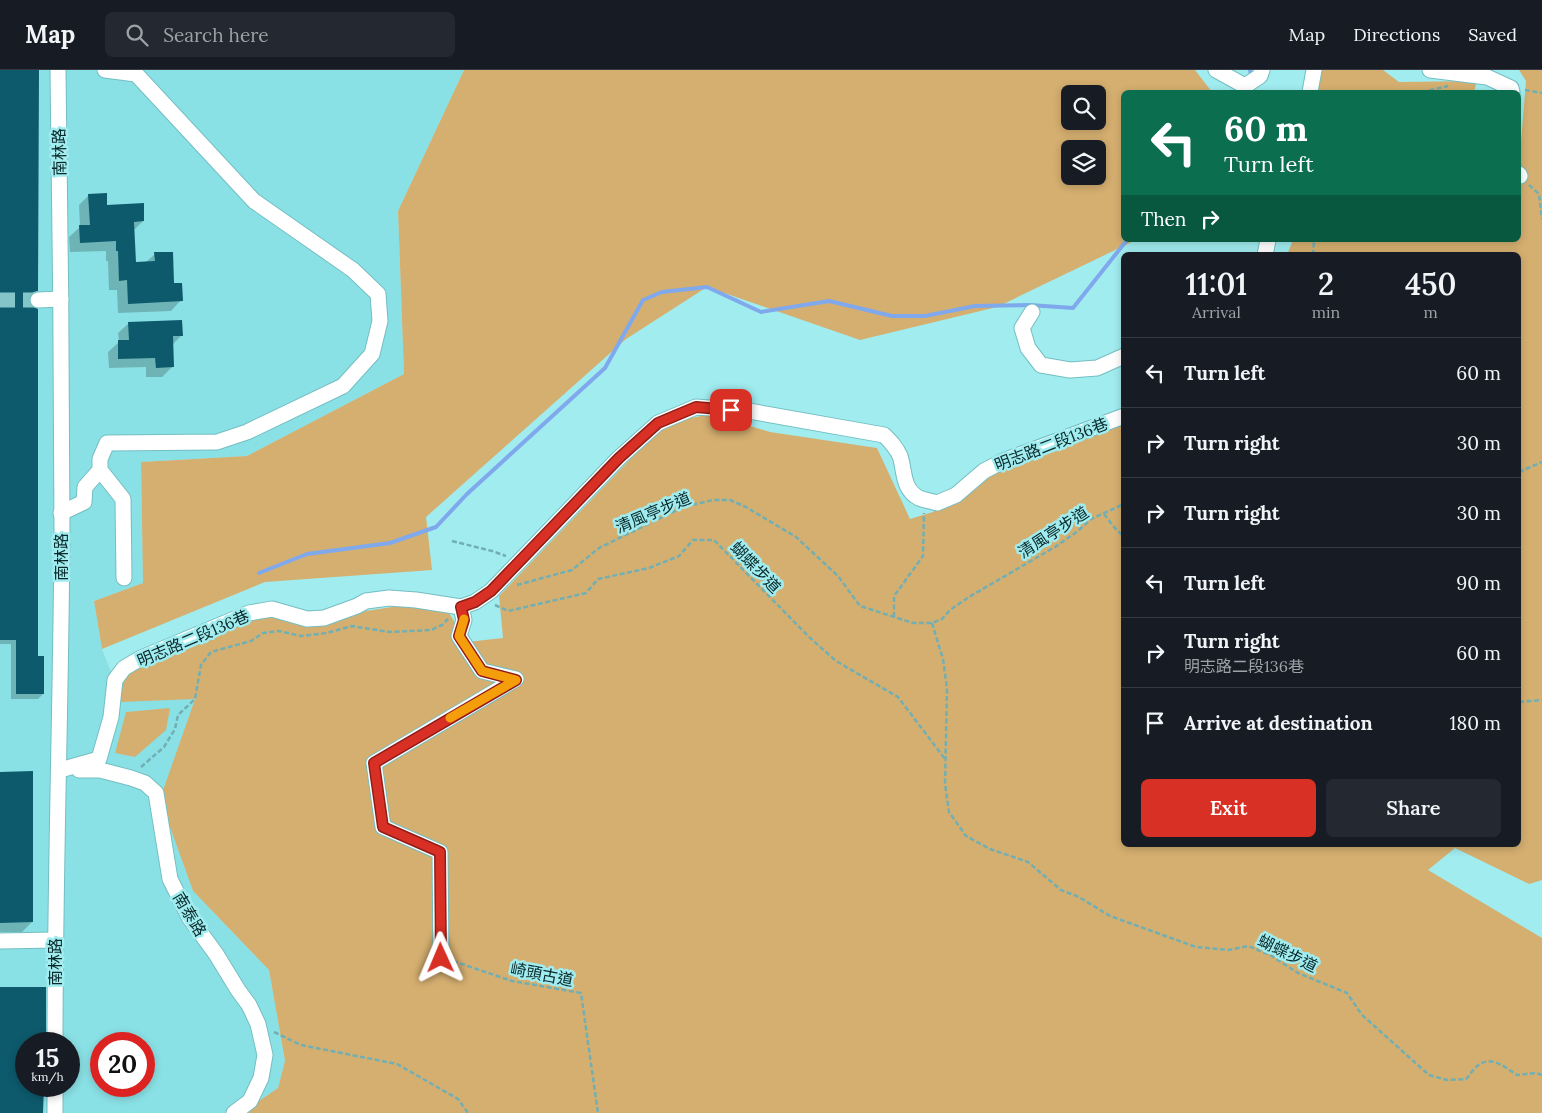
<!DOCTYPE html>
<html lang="en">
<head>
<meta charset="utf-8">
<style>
	:root { --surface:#171b24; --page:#242831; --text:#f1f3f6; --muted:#9ea1a6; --line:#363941; --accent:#d93025 }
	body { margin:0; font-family:Lora,"Noto Sans TC",serif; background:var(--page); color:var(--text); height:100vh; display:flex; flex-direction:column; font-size:19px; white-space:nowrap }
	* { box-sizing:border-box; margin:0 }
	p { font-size:16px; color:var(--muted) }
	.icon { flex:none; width:28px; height:28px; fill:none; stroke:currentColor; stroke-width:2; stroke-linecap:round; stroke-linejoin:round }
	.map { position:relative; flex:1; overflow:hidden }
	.sheet { position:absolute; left:1121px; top:182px; width:400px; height:595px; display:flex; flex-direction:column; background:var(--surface); border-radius:8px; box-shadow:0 2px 8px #0003 }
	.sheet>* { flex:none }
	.hud { position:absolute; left:1121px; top:20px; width:400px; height:152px; border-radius:8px; box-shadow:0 2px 8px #0003; background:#0b6e4f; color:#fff; overflow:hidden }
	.tools { position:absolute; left:1061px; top:15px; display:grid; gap:10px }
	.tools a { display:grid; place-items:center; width:45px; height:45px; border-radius:8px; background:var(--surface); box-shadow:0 2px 8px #0003; font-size:25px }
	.speed { position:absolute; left:15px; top:962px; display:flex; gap:10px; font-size:25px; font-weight:700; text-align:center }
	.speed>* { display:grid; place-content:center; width:65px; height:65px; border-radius:50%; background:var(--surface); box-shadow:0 2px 8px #0003; line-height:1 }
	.speed small { font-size:12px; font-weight:400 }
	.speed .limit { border:8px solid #d22; background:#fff; color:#111 }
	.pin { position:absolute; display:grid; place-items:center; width:42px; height:42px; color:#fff; margin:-21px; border-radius:10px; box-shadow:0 2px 8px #0006 }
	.me { position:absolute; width:55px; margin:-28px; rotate:359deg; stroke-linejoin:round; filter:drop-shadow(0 0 4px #0008) }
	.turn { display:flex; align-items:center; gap:18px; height:105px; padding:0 20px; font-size:22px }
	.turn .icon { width:65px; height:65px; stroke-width:2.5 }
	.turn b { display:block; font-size:35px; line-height:42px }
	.then { display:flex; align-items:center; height:48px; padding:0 20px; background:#0003; gap:10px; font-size:19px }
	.eta { display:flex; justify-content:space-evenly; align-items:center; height:85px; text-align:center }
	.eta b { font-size:30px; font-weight:600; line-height:35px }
	.action { display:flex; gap:10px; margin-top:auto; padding:10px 20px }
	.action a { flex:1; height:58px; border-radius:8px; background:var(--accent); color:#fff; font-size:20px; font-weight:600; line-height:58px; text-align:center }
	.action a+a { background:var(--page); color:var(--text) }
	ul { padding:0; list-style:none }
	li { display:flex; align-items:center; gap:15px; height:70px; padding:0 20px; border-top:1px solid var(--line) }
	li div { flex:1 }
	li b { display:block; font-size:19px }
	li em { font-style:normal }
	header { display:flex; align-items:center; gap:30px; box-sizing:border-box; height:70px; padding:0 25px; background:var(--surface); border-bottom:1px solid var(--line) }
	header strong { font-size:24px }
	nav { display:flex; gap:28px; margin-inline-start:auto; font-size:18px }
	.search { width:350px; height:45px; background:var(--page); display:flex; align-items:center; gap:12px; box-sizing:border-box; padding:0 18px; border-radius:8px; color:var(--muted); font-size:19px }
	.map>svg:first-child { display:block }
</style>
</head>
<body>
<header>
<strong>Map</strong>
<div class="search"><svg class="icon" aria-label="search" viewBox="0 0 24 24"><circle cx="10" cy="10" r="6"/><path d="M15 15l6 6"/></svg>Search here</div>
<nav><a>Map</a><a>Directions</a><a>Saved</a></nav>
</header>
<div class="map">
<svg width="1542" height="1043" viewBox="0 0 1542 1043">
	<rect width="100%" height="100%" fill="#a1ecef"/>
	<path fill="#8ae1e5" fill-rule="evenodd" d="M0 0H464L398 141 404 304 247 386 141 392 143 513 94 531 102 579 113 607 195 629 161 729 193 821 269 900 285 992 278 1018 241 1043H0ZM26 974H69V1016H26ZM101 974H144V1016H101Z"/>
	<g fill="#d5af70" fill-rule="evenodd">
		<path d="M464 0H1195L1212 22H1124V170H1136L997 237 860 270 707 217 626 269 426 447 432 500 265 512 102 579 94 531 143 513 141 392 247 386 404 304 398 141ZM1070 24H1098V51H1070ZM1070 79H1098V106H1070Z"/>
		<path d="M1318 0H1383L1399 12 1477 11 1474 22H1319L1314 12Z"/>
		<path d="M1519 0H1542V810L1529 814 1455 778 1428 800 1542 868V1043H241L278 1018 285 991 269 900 193 821 160 729 195 629 121 632 113 607 272 543 320 548 405 535 449 543 467 572 503 568 499 526 665 353 711 344 770 362 877 378 910 449 933 442 974 407 1124 351V775H1519V185H1287L1293 170H1519V79L1521 71 1526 11Z"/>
		<path d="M170 638 166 660 135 687 115 683 126 642Z"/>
	</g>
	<g fill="#0003">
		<path d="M0 0H37V220L29 226 27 230 37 588 43 624 38 629H11V574H0Z"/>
		<path d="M89 125 106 136 143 151 133 161 135 193 146 192 155 184 181 230 171 241 118 243 117 220H109L108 191H106V181L70 182 69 167 80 157 79 135Z"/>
		<path d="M129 253 181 266 172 275V297L162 307H146V297L109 298 108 282 119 272 118 263Z"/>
		<path d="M0 703 32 852 22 862H0Z"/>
	</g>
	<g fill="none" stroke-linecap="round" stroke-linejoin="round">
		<g stroke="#7fa9ec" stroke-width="4">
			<path d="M1250 0 1252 8"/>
			<path d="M259 503 307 484 390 473 436 457 467 424 605 298 643 230 662 222 707 217 761 242 829 231 892 246H925L975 236 1030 235 1073 238 1127 170"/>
		</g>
	</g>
	<g fill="#0d5a6c">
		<path d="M0 0H39L38 221 33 222 29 230 30 235 38 239V586H44V624H16V570H0Z"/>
		<path d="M107 123V135L144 133V151L134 152 136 192 155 191 154 182H173L174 213H182L183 231 128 234 127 210 119 211 118 181H116V171L80 173 79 155H90L88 124Z"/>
		<path d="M182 250 183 266H173L174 297 156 298 155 288 118 289V270H129L128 252Z"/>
		<path d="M33 701V852L0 853V702Z"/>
		<path d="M0 917H46V974H26V1016H44L43 1043H0Z"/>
	</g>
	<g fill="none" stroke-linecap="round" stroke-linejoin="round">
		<path stroke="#83c5c8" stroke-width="15" stroke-dasharray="15 8" stroke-linecap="butt" d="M0 230H38"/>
		<g stroke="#74bec2" stroke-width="17">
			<g id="minor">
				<path d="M1216 0 1245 16 1260 6 1262 0"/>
				<path d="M1430 0 1487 7 1511 18 1512 22"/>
				<path d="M1310 22 1314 0"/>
				<path d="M1519 104 1520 106"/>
				<path d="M1265 185 1268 170"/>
				<path d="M38 230 61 229"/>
				<path d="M1032 242 1022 258 1028 278 1041 295 1070 300 1097 298 1124 286"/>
				<path d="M100 400 123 429 124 508"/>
				<path d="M61 443 84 432 85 417 100 400V389L107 373 217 372 247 362 343 316 372 284 380 251 378 224 353 200 254 131 136 4 105 0"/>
				<path d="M60 700 99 689 111 647 115 610 124 598 141 588 249 543 272 539 307 549 324 548 357 536 366 531 389 528 416 530 461 537 475 532 491 521 619 388 658 353 696 337 749 341 884 365C891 372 896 377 900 386 905 401 902 419 919 428 924 430 931 431 937 433L956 425 984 401 1003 391 1124 346"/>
				<path d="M79 700H100L131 708 145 713 156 723 170 809 189 847 216 884 238 920 249 935 258 954 265 985 261 1008 250 1031 234 1043"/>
				<path d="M0 871 55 870"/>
				<path d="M441 888 440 782 383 757 374 693 516 609 482 601 459 566 464 550 461 537"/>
				<path d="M55 974C55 802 61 631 62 460 62 307 60 153 58 0"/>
				<path d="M55 1043V1016"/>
			</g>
		</g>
		<g stroke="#72afb2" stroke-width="2.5" stroke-dasharray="5 2.5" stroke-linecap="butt">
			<path d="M1525 20 1542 23"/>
			<path d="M1422 22 1448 16"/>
			<path d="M1529 115 1539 124 1542 149"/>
			<path d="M1313 185 1314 170"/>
			<path d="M1519 402 1542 392"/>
			<path d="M1104 444 1114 457 1124 467"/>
			<path d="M452 471 492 481 506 486"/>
			<path d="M517 515 572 500 599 478 683 437 713 430H730L746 437 796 467 838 506 860 536 913 553H932L942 549 950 540 969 527 1055 477 1078 461 1091 449 1124 434"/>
			<path d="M495 535 508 541 586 523 598 509 649 498 679 486 693 470H714L809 567 836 591 898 627 945 689"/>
			<path d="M894 547V526L923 486 924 443"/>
			<path d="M932 553 943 589 947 618 945 714 949 742 966 766 990 779 1028 792 1061 820 1079 827 1110 846 1196 877 1229 880 1248 876 1270 885 1298 903 1347 923 1362 945 1429 1005 1447 1010 1466 1009C1470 1005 1475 996 1480 994 1493 986 1506 998 1517 1005L1536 1003 1542 1005"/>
			<path d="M1519 632 1542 630"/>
			<path d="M141 697 164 677 175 659 178 645 195 629 201 595 211 582 251 571 263 563 279 561 301 566 327 563 352 556 389 562 431 560 442 555 448 549"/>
			<path d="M453 891 512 911 581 923 598 1043"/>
			<path d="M274 962 301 975 397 994 458 1029 468 1043"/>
		</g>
		<use href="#minor" stroke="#fff" stroke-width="15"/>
	</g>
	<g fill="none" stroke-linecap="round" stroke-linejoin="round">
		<g stroke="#8d1f18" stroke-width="12">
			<path id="route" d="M441 888 440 782 383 757 374 693 516 610 482 601 459 566 464 550 461 537 475 532 491 521 619 388 658 353 696 337 731 340"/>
		</g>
		<use href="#route" stroke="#d93025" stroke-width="9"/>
		<path stroke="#f59e0b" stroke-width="9" d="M450 648 516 610 482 601 459 566 464 549"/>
	</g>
	<g text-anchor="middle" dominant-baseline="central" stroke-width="5" stroke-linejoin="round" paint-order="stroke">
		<g font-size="16" fill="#09292b" stroke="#a1ecef">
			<text transform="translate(59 82) rotate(-91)">南林路</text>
			<text transform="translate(1051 374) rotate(-21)">明志路二段136巷</text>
			<text transform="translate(653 442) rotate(-23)">清風亭步道</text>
			<text transform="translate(1053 462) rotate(-33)">清風亭步道</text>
			<text transform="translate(61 487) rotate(-90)">南林路</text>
			<text transform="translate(756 497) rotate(46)">蝴蝶步道</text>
			<text transform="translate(193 568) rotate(-23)">明志路二段136巷</text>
			<text transform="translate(190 844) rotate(59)">南泰路</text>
			<text transform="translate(1288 883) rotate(26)">蝴蝶步道</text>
			<text transform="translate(55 892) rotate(-90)">南林路</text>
			<text transform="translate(542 904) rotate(11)">崎頭古道</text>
		</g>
	</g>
</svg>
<div class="tools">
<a><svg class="icon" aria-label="search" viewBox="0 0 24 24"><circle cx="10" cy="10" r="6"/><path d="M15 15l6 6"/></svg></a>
<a><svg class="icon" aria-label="layers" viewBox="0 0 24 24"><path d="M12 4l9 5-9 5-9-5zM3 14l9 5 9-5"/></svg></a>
</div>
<div class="speed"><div>15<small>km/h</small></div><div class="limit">20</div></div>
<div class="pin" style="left:731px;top:340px;background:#d93025"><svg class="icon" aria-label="arrive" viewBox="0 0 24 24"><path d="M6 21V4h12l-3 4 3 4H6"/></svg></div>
<svg class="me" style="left:441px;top:888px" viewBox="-20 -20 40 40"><path d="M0-17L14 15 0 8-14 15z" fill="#d93025" stroke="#fff" stroke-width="4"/></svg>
<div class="hud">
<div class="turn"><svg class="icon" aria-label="left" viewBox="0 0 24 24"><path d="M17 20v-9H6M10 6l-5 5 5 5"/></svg><div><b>60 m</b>Turn left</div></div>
<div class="then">Then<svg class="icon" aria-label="right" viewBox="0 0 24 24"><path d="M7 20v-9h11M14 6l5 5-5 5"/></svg></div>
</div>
<section class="sheet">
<div class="eta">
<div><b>11:01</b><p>Arrival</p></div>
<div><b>2</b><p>min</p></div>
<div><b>450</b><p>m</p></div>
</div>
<ul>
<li><svg class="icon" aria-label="left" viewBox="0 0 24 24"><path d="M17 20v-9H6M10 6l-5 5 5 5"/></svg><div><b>Turn left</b></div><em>60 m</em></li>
<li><svg class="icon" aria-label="right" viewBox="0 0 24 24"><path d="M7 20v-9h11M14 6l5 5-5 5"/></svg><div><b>Turn right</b></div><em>30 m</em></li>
<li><svg class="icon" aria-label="right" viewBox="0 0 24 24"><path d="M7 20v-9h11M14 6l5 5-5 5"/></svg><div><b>Turn right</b></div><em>30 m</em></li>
<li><svg class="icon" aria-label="left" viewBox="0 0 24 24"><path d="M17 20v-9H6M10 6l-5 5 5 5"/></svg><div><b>Turn left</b></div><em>90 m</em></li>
<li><svg class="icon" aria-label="right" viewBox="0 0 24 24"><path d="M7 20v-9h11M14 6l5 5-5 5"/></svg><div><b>Turn right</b><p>明志路二段136巷</p></div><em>60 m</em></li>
<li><svg class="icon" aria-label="arrive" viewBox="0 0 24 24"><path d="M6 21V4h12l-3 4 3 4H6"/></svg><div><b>Arrive at destination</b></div><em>180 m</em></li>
</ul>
<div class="action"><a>Exit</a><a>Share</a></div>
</section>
</div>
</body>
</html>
